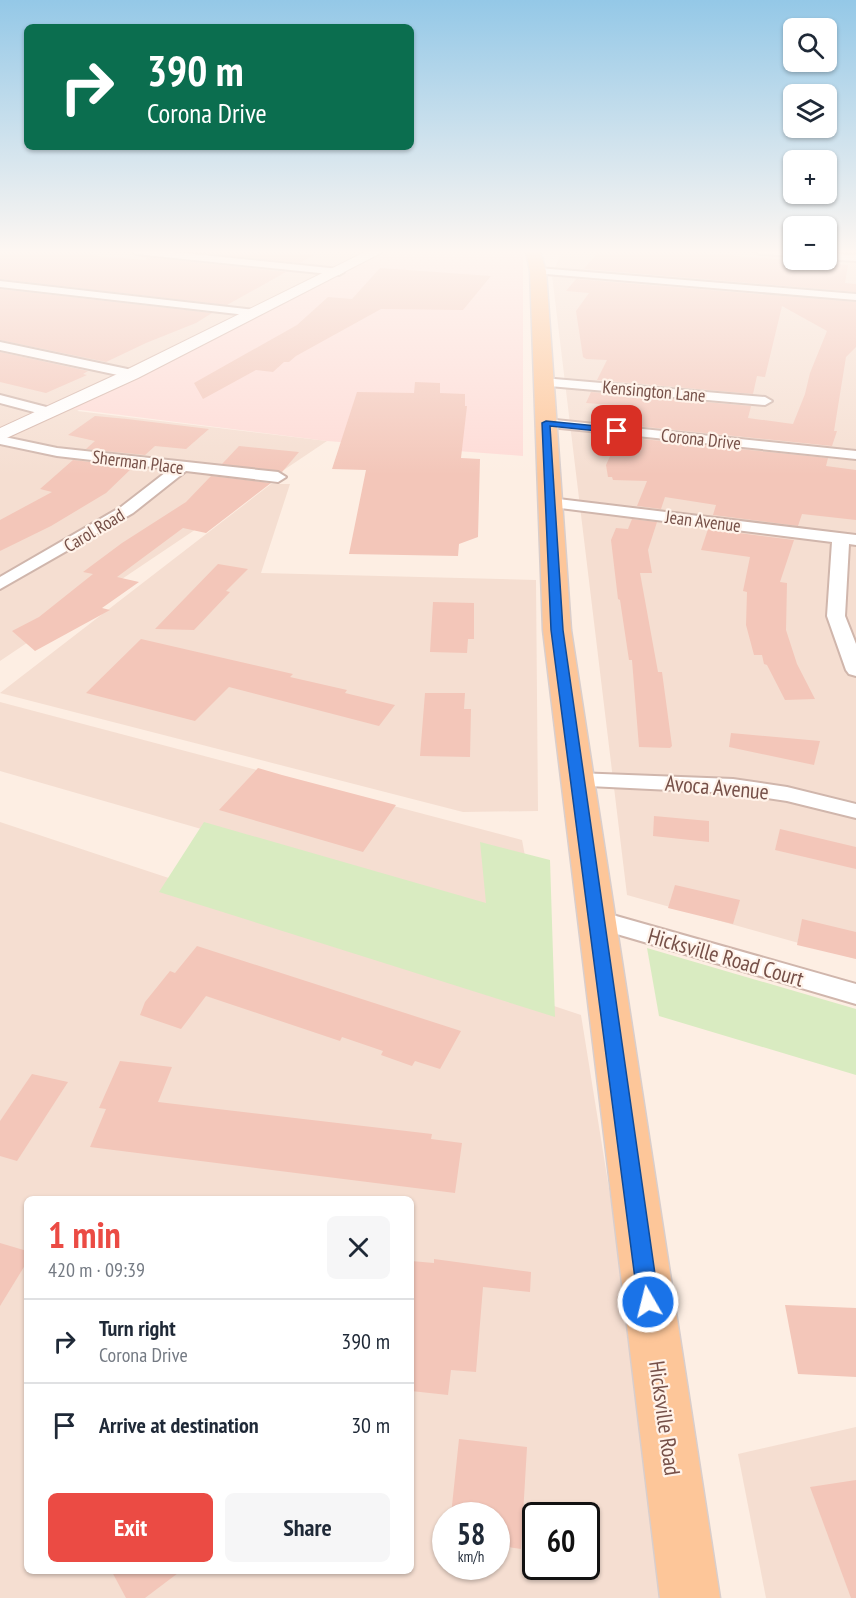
<!DOCTYPE html>
<html lang="en">
<head>
<meta charset="utf-8">
<style>
	:root { --surface:#fff; --page:#f6f6f7; --text:#1f2937; --muted:#747a83; --line:#e0e1e3; --accent:#eb4b44 }
	body { margin:0; font-family:"PT Sans Narrow",sans-serif; background:var(--page); color:var(--text); height:100vh; display:flex; flex-direction:column; font-size:22px; white-space:nowrap }
	* { box-sizing:border-box; margin:0 }
	p { font-size:20px; color:var(--muted) }
	.icon { flex:none; width:33px; height:33px; fill:none; stroke:currentColor; stroke-width:2; stroke-linecap:round; stroke-linejoin:round }
	.map { position:relative; flex:1; overflow:hidden }
	.sheet { position:absolute; left:24px; top:1196px; width:390px; height:378px; display:flex; flex-direction:column; background:var(--surface); border-radius:9px; box-shadow:0 2px 4px #0004 }
	.sheet>* { flex:none }
	.top-card { position:absolute; left:24px; top:24px; width:390px; height:126px; border-radius:9px; box-shadow:0 2px 4px #0004; background:#0b6e4f; color:#fff; overflow:hidden }
	.buttons { position:absolute; left:783px; top:18px; display:grid; gap:12px }
	.buttons a { display:grid; place-items:center; width:54px; height:54px; border-radius:9px; background:var(--surface); box-shadow:0 2px 4px #0004; font-size:30px }
	.speed { position:absolute; left:432px; top:1502px; display:flex; gap:12px; font-size:30px; font-weight:700; text-align:center }
	.speed>* { display:grid; place-content:center; width:78px; height:78px; border-radius:50%; background:var(--surface); box-shadow:0 2px 4px #0004; line-height:1 }
	.speed small { font-size:15px; font-weight:400 }
	.speed .limit { border:3px solid #111; border-radius:9px; background:#fff; color:#111 }
	.pin { position:absolute; display:grid; place-items:center; width:51px; height:51px; color:#fff; margin:-26px; border-radius:12px; box-shadow:0 3px 9px #0006 }
	.me { position:absolute; width:66px; margin:-33px; rotate:352deg; stroke-linejoin:round; filter:drop-shadow(0 0 4px #0008) }
	.turn { display:flex; align-items:center; gap:21px; height:126px; padding:0 24px; font-size:27px }
	.turn .icon { width:78px; height:78px; stroke-width:2.5 }
	.turn b { display:block; font-size:42px; line-height:51px }
	.round { display:grid; place-items:center; flex:none; width:63px; height:63px; border-radius:9px; background:var(--page) }
	.head { display:flex; align-items:center; justify-content:space-between; height:102px; padding:0 24px }
	h1 { font-size:36px; font-weight:700; line-height:45px; color:var(--accent) }
	.cta { display:flex; gap:12px; margin-top:auto; padding:12px 24px }
	.cta a { flex:1; height:69px; border-radius:9px; background:var(--accent); color:#fff; font-size:24px; font-weight:700; line-height:69px; text-align:center }
	.cta a+a { background:var(--page); color:var(--text) }
	ul { padding:0; list-style:none }
	li { display:flex; align-items:center; gap:18px; height:84px; padding:0 24px; border-top:2px solid var(--line) }
	li div { flex:1 }
	li b { display:block; font-size:22px }
	li em { font-style:normal }
	.map>svg:first-child { display:block }
</style>
</head>
<body>
<div class="map">
<svg width="856" height="1598" viewBox="0 0 856 1598">
	<rect width="100%" height="100%" fill="#fdeee3"/>
	<g fill="#f5ded1" fill-rule="evenodd">
		<path d="M0 251H374L77 411 327 441 0 661Z"/>
		<path d="M562 251H793L794 260H826L827 251H856V959L627 895 552 275Z"/>
		<path d="M271 484H290L261 573 536 580 538 811 463 812 0 693Z"/>
		<path d="M0 702 522 840 538 926 0 771Z"/>
		<path d="M0 822 581 1015 675 1598H0ZM27 1198H411V1570H27ZM446 1515H496V1566H446ZM536 1515H586V1566H536Z"/>
		<path d="M856 1427V1598H766L738 1454Z"/>
	</g>
	<path fill="#fedbd6" d="M374 251H523V456L327 441 57 407 316 282Z"/>
	<g fill="#d9ebc1">
		<path d="M204 822 486 903 480 842 550 860 555 1017 159 892Z"/>
		<path d="M647 948 856 1009V1075L659 1016Z"/>
	</g>
	<g fill="#f3c6b9">
		<path d="M0 251H90V255L118 258 146 260V257L286 272 227 305 0 279Z"/>
		<path d="M185 251H276L314 255 300 263Z"/>
		<path d="M599 251 624 253 626 251H676L848 265 845 283 856 284V292L584 269Z"/>
		<path d="M380 268 491 276 463 310 381 309 296 356 289 362H284L273 372 256 370 203 399 194 383 297 325 328 297 352 299Z"/>
		<path d="M576 279 856 302V347L846 357 834 431H837L832 446 607 423 613 405 586 403 591 392 751 406 748 418 793 424 805 394 810 373 827 331 782 306 765 377 757 376 753 394 597 380 607 360 586 359 583 357 576 311 589 293 566 291Z"/>
		<path d="M0 289 212 313 196 323 146 343 106 362 0 340Z"/>
		<path d="M0 352 88 371 83 374 87 375 46 393 0 382Z"/>
		<path d="M415 382 440 383V393L465 394V406H467L461 458 480 459 478 537 459 544 458 556 349 554 366 470 332 469 357 392 414 393Z"/>
		<path d="M95 416 127 419 209 429 186 449 155 446 145 455 86 449 95 441 68 435Z"/>
		<path d="M603 435 828 458 826 466 856 470V520L802 514 798 526 713 515 716 505 665 497 661 509 637 506 647 481 613 480 612 477H608L606 465 611 454 597 453Z"/>
		<path d="M239 446 299 452 282 472 222 464Z"/>
		<path d="M73 460 133 467 106 493 51 526 0 551V520L52 492 40 489Z"/>
		<path d="M211 476 271 483 206 533 183 528 117 577 139 582 102 608 110 610 35 651 12 631 39 617 93 574 83 572 122 543 186 502Z"/>
		<path d="M632 519 657 522 648 550 652 573H640L658 672H662L672 746 670 748 639 747 632 660H629L620 600 618 599 611 540 616 528 628 529Z"/>
		<path d="M708 529 794 540 780 582 787 583 786 630 797 664 815 699 785 700 767 665 764 664 762 655H754L746 625 747 592 743 591 750 557 701 550Z"/>
		<path d="M218 564 248 569 226 591 230 592 194 630 155 629Z"/>
		<path d="M433 602 474 603V639H468L467 653 430 652Z"/>
		<path d="M141 639 293 674 290 677 347 690 345 693 395 705 379 726 229 687 195 721 86 693Z"/>
		<path d="M425 693H465L464 709H471L470 757 420 756Z"/>
		<path d="M731 733 820 741 814 765 729 747Z"/>
		<path d="M258 768 282 775 396 805 363 852 219 810Z"/>
		<path d="M654 816 709 821V842L653 836Z"/>
		<path d="M780 829 856 847V869L775 850Z"/>
		<path d="M675 885 740 900 733 924 668 908Z"/>
		<path d="M802 919 856 932V959L797 945Z"/>
		<path d="M197 946 461 1031 440 1069 415 1061 412 1066 381 1055 383 1051 342 1037 340 1041 206 996 181 1029 140 1015 145 1002 170 971 175 973Z"/>
		<path d="M120 1061 172 1067 158 1102 432 1134 431 1139 462 1143 455 1193 90 1147 106 1109 99 1108Z"/>
		<path d="M32 1074 68 1082 17 1161 0 1156V1121Z"/>
		<path d="M0 1243 27 1251V1262L0 1306Z"/>
		<path d="M434 1259 531 1272 530 1292 483 1287 476 1372 451 1370 448 1395 411 1391V1261L434 1263Z"/>
		<path d="M785 1305 856 1308V1377L798 1374Z"/>
		<path d="M459 1439 527 1447 521 1549 496 1545V1515H451Z"/>
		<path d="M856 1480V1598H851L810 1487Z"/>
		<path d="M111 1570H182L145 1598H126Z"/>
	</g>
	<g fill="none" stroke-linecap="round" stroke-linejoin="round">
		<g stroke="#d0b6ac" stroke-width="4">
			<g id="street">
				<path d="M131 251H164L339 269 344 272 339 275 136 254Z"/>
				<path d="M755 251H794V256L760 254Z"/>
				<path d="M826 253 856 255V261L826 259Z"/>
				<path d="M538 268 856 294V300L534 273 533 271Z"/>
				<path d="M0 281 255 310 261 313 255 316 0 287Z"/>
				<path d="M0 342 132 370 138 374 132 378 0 350Z"/>
				<path d="M543 378 765 397 772 401 765 405 538 385 537 382Z"/>
				<path d="M0 395 54 409 56 412 49 416 0 403Z"/>
				<path d="M546 419 856 451V459L541 426 539 423Z"/>
				<path d="M0 436 57 448 278 472 286 477 278 482 186 471 133 513 0 589V577L121 507 170 469 57 456 0 444Z"/>
				<path d="M550 498 856 535V545L849 544 845 616 856 644V676L849 674 846 670 827 616 832 542 544 506 542 503Z"/>
				<path d="M576 773 733 779 787 787 856 804V818L787 801 733 793 568 785 565 780 568 775Z"/>
				<path d="M595 910 856 984V1004L586 925 582 919 586 913Z"/>
			</g>
		</g>
		<g stroke="#d4b4a9" stroke-width="2">
			<path id="secondary" d="M367 251H385L138 378 0 441V428L126 370Z"/>
		</g>
		<g stroke="#d9cecc" stroke-width="3">
			<path id="primary" d="M526 251H540L546 271 571 630 720 1598H660L543 630 530 271Z"/>
		</g>
		<use href="#street" fill="#fff" fill-rule="evenodd"/>
		<use href="#secondary" fill="#fff" fill-rule="evenodd"/>
		<use href="#primary" fill="#fdc699" fill-rule="evenodd"/>
	</g>
	<linearGradient id="sky" x2="0" y2="1"><stop stop-color="#94c8e7"/><stop offset="0.53" stop-color="#fef7f2"/><stop offset="1" stop-color="#fef7f2" stop-opacity="0"/></linearGradient>
	<rect width="856" height="475" fill="url(#sky)"/>
	<path fill="#1a73e8" stroke="#114b97" stroke-width="1.5" d="M546 421 617 428 622 431 617 433 550 426 563 630 659 1302 656 1309 648 1312 641 1309 638 1302 551 630 542 423Z"/>
	<g text-anchor="middle" dominant-baseline="central" stroke-width="4.5" stroke-linejoin="round" paint-order="stroke">
		<g font-size="18" fill="#765048" stroke="#fff3ea">
			<text transform="translate(654 391) rotate(5)">Kensington Lane</text>
			<text transform="translate(701 439) rotate(6)">Corona Drive</text>
			<text transform="translate(138 462) rotate(7)">Sherman Place</text>
			<text transform="translate(703 521) rotate(7)">Jean Avenue</text>
			<text transform="translate(94 530) rotate(-31)">Carol Road</text>
		</g>
		<g font-size="22" fill="#765048" stroke="#fff3ea">
			<text transform="translate(717 787) rotate(5)">Avoca Avenue</text>
			<text transform="translate(726 957) rotate(16)">Hicksville Road Court</text>
			<text transform="translate(665 1418) rotate(82)">Hicksville Road</text>
		</g>
	</g>
</svg>
<div class="buttons">
<a><svg class="icon" aria-label="search" viewBox="0 0 24 24"><circle cx="10" cy="10" r="6"/><path d="M15 15l6 6"/></svg></a>
<a><svg class="icon" aria-label="layers" viewBox="0 0 24 24"><path d="M12 4l9 5-9 5-9-5zM3 14l9 5 9-5"/></svg></a>
<a>+</a>
<a>−</a>
</div>
<div class="speed"><div>58<small>km/h</small></div><div class="limit">60</div></div>
<div class="pin" style="left:617px;top:431px;background:#d93025"><svg class="icon" aria-label="arrive" viewBox="0 0 24 24"><path d="M6 21V4h12l-3 4 3 4H6"/></svg></div>
<svg class="me" style="left:648px;top:1302px" viewBox="-20 -20 40 40"><circle r="17" fill="#1a73e8" stroke="#fff" stroke-width="3"/><path d="M0-11L8 9 0 5-8 9z" fill="#fff"/></svg>
<div class="top-card">
<div class="turn"><svg class="icon" aria-label="right" viewBox="0 0 24 24"><path d="M7 20v-9h11M14 6l5 5-5 5"/></svg><div><b>390 m</b>Corona Drive</div></div>
</div>
<section class="sheet">
<div class="head"><div><h1>1 min</h1><p>420 m · 09:39</p></div><a class="round"><svg class="icon" aria-label="close" viewBox="0 0 24 24"><path d="M6 6l12 12M18 6L6 18"/></svg></a></div>
<ul>
<li><svg class="icon" aria-label="right" viewBox="0 0 24 24"><path d="M7 20v-9h11M14 6l5 5-5 5"/></svg><div><b>Turn right</b><p>Corona Drive</p></div><em>390 m</em></li>
<li><svg class="icon" aria-label="arrive" viewBox="0 0 24 24"><path d="M6 21V4h12l-3 4 3 4H6"/></svg><div><b>Arrive at destination</b></div><em>30 m</em></li>
</ul>
<div class="cta"><a>Exit</a><a>Share</a></div>
</section>
</div>
</body>
</html>
